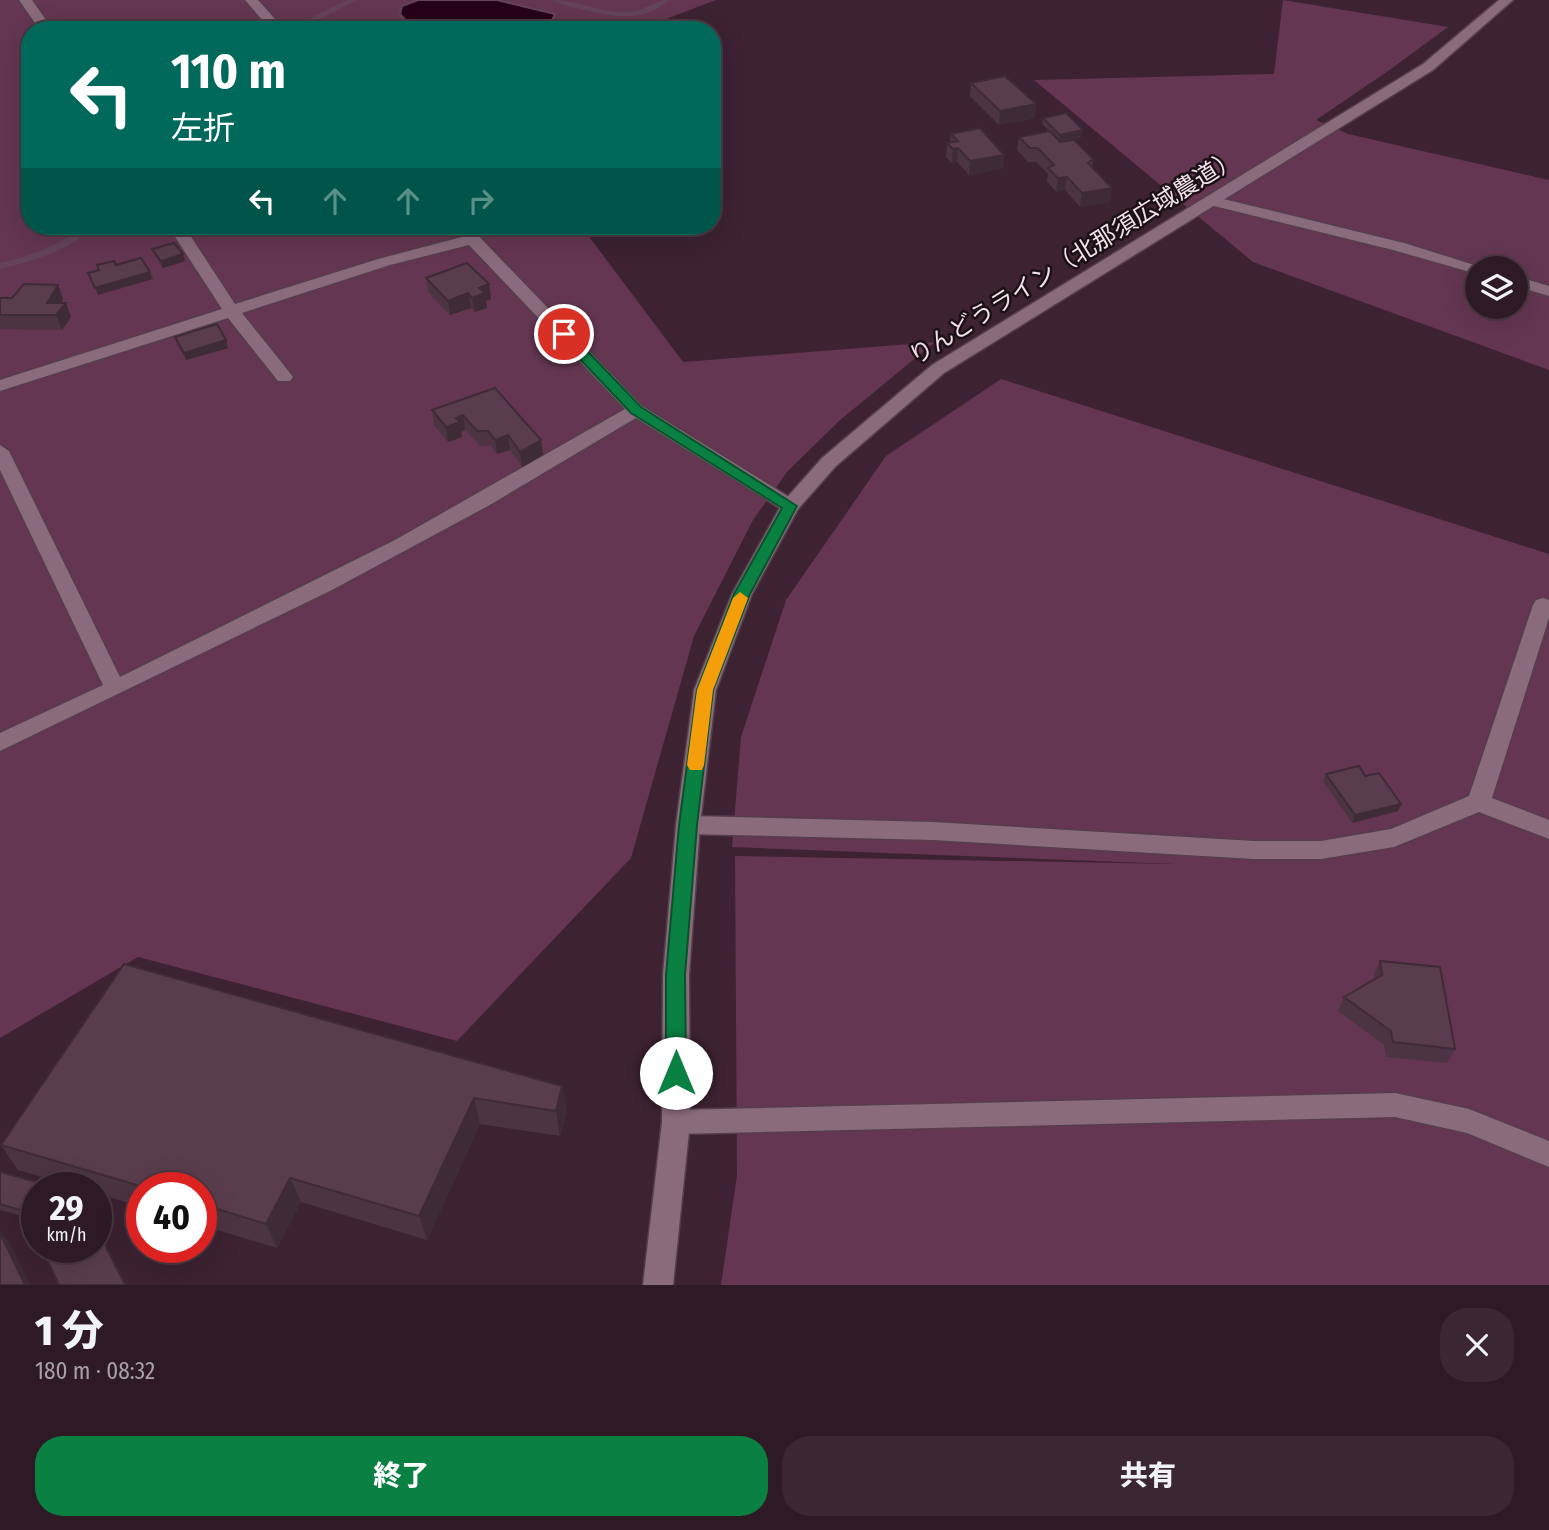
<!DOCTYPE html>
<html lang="ja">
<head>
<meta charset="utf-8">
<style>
	:root { --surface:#2e1a25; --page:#3a2732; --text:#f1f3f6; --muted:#a7a1a7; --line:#493842; --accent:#0b8043 }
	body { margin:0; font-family:"Fira Sans Condensed","Noto Sans JP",sans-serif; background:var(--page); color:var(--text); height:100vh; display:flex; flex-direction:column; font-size:26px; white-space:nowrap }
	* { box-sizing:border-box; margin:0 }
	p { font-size:23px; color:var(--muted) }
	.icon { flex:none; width:38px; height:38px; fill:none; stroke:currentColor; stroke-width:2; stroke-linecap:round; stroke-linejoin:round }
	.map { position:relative; height:1285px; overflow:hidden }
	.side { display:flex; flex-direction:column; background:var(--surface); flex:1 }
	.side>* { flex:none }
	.top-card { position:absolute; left:21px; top:21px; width:700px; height:214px; border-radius:28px; box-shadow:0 7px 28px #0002,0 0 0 2px var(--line); background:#00695c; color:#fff; overflow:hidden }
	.fabs { position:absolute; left:1465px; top:256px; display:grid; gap:14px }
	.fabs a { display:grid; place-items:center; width:63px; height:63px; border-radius:50%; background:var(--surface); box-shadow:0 7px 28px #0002,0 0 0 2px var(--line); font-size:35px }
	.speed { position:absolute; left:21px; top:1172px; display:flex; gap:14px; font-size:35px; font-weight:700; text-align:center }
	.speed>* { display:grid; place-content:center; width:91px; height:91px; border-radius:50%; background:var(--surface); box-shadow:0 7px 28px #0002,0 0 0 2px var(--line); line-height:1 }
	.speed small { font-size:18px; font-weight:400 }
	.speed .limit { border:10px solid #d22; background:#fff; color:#111 }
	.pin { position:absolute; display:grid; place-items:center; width:60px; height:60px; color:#fff; margin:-30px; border:4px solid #fff; border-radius:50%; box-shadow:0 2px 7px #0007 }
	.me { position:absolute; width:77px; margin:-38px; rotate:0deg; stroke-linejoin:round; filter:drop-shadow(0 0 5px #0008) }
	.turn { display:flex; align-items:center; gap:24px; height:147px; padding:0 35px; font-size:32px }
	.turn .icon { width:91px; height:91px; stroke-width:2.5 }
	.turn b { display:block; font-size:49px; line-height:60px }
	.lanes { display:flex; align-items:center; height:66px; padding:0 35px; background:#0003; justify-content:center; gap:35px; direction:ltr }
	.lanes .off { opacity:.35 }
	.round { display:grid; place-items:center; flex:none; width:74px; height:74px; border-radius:28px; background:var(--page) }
	.overview { display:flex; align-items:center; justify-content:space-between; height:119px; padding:0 35px }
	h1 { font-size:42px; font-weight:800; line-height:52px }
	.action { display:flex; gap:14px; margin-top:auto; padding:14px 35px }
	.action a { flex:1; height:80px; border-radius:28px; background:var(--accent); color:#fff; font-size:28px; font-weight:800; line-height:80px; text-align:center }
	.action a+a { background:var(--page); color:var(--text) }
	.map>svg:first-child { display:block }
</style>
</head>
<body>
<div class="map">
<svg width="1549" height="1285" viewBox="0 0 1549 1285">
	<rect width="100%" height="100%" fill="#3d2231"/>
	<g fill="#643651" fill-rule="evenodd">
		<path d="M0 0H418L402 6 400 14 414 30H30V226H581L683 362 935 342 839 421 787 472 753 520 694 636 631 858 457 1041 138 957 0 1038Z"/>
		<path d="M497 0H716L661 21 567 24 564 30H547L554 14Z"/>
		<path d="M1283 0 1448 27 1391 69 1316 120 1348 134 1549 180V370L1253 262 1034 80 1274 74ZM1477 268H1516V306H1477Z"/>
		<path d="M1001 379 1549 554V1285H721L737 1175 735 856 1174 864 732 847 741 737 786 600 886 456Z"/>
	</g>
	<path fill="#270019" stroke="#644458" stroke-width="2" d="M418 0H497L555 14 547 30H414L400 14 402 6Z"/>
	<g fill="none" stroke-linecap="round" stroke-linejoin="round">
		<g fill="#644458" fill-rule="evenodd">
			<path d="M347 0H357L298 30H287Z"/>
			<path d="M553 0C578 0 601 13 626 12 644 12 654 0 669 0 645 22 614 18 585 10 574 8 562 5 553 0Z"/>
			<path d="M83 226H93C69 252 33 261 0 269V263C30 256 59 246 83 226Z"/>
		</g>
		<g stroke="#553e4b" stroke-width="3">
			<g id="lane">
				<path d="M19 0H32L53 30H40Z"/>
				<path d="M245 0H258L285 30H271Z"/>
				<path d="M1211 196 1404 243 1484 268H1477V274L1393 250 1206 204 1203 201Z"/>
				<path d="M168 226H184L235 304 378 259 462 237 452 226H469L642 406 797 502 800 506 797 510H783L636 418 488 506 330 591 0 751V733L103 685 0 470V445L9 451 120 677 395 540 625 409 469 245 390 265 242 313 290 373 293 377 290 381H278L228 318 0 391V380L222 309Z"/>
				<path d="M1516 276 1549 286V296L1516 286Z"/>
				<path d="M1543 598 1549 600V618L1492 798 1549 820V839L1479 812 1394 847 1321 859H1254L933 840 688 834 680 831 676 825 680 819 688 816 933 822 1254 841H1321L1391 829 1469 796 1533 605 1536 600Z"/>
			</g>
		</g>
		<g stroke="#553e4b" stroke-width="3">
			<path id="street" d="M1395 1093 1469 1109 1549 1141V1167L1467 1133 1395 1117 676 1134 666 1131 662 1122 666 1113 676 1110Z"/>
		</g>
		<g stroke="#553e4b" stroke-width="3">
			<path id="secondary" d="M1499 0H1513L1433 70 944 373 836 466 798 509 752 594 716 690 700 825 689 975 690 1122 673 1285H643L662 1122 663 975 676 825 694 690 732 594 783 502 822 458 932 365 1423 64Z"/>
		</g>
		<use href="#lane" fill="#8a6b7c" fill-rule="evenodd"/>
		<use href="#street" fill="#8a6b7c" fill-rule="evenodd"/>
		<use href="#secondary" fill="#8a6b7c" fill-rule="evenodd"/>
	</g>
	<g fill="#4d3442">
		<path d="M971 83 1035 118 999 125 970 96Z"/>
		<path d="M1043 118 1082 137 1060 142 1093 159 1092 167 1112 188 1110 202 1080 207 1065 190 1056 192 1047 181 1048 174 1036 162H1028L1017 150 1019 137 1049 131 1042 124Z"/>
		<path d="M951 134 1004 155 1003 168 969 175 957 162 952 163 946 157 947 143 950 142Z"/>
		<path d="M199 226H239L206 235Z"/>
		<path d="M152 249 185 261 163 268 155 256Z"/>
		<path d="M426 278 489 284 491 299 486 301 487 308 475 312 471 308 450 315 428 292Z"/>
		<path d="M58 285 63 299 61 303 71 317 62 330 0 329V298H12Z"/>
		<path d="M175 337 228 348 186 360 177 344Z"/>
		<path d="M495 388 541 440 543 455 522 467 510 450 497 454 490 445 480 446 465 430 461 432 462 437 448 442 434 425 432 410Z"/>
		<path d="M1326 774 1365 776 1401 804 1398 811 1352 823 1323 781Z"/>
		<path d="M1380 961 1455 1049 1447 1063 1386 1057 1384 1045 1338 1011 1344 997 1374 979V975Z"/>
		<path d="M562 1086 567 1112 560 1136 480 1124 427 1240 301 1202 277 1248 201 1225V1188H142V1207L96 1193V1188H79L18 1170 1 1145Z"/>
		<path d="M0 1172 37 1188V1220L0 1210Z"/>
	</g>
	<g fill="#3f2b36">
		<path d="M1036 104 1035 118 999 125 1000 111Z"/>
		<path d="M1083 130 1082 137 1059 142 1060 135Z"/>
		<path d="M958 148 957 162 952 163 953 149Z"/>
		<path d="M1004 155 1003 168 969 175 970 161Z"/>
		<path d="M1067 177 1065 190 1056 192 1058 178Z"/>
		<path d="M1112 188 1110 202 1080 207 1082 193Z"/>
		<path d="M213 226H239L206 235 204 228Z"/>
		<path d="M183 254 185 261 163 268 161 261Z"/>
		<path d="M150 272 153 279 98 295 95 288Z"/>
		<path d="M489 284 491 299 486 301 487 308 475 312 472 298 479 288Z"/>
		<path d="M58 285 63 299 53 315 47 303Z"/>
		<path d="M468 293 471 308 450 315 448 301Z"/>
		<path d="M66 303 71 317 62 330 56 315Z"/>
		<path d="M226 340 228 348 186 360 184 353Z"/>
		<path d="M463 415 465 430 461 432 462 437 448 442 446 427 456 418Z"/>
		<path d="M508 435 510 450 497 454 495 440Z"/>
		<path d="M541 440 543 455 522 467 520 452Z"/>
		<path d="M1401 804 1398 811 1352 823 1355 815Z"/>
		<path d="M562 1086 567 1112 560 1136 556 1111Z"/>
		<path d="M474 1098 480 1124 427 1240 419 1216Z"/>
		<path d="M290 1178 301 1202 277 1248 266 1224Z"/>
		<path d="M96 1224 127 1285H125L96 1227Z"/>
		<path d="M0 1230 9 1242 30 1285H25L0 1233Z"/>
	</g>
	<g fill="#5a3d4d" stroke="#3f2b36" stroke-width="2">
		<path d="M1005 76 1036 104 1000 111 971 83Z"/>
		<path d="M1066 113 1083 130 1060 135 1043 118Z"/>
		<path d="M980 128 1004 155 970 161 958 148 953 149 947 143 958 141 951 134Z"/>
		<path d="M1050 131 1060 142 1074 140 1093 159 1088 163 1112 188 1082 193 1067 177 1058 178 1048 168 1054 165 1038 148H1030L1019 137Z"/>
		<path d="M174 243 183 254 161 261 152 249Z"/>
		<path d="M141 258 150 272 95 288 88 273 99 270 97 265 114 261 116 265Z"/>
		<path d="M467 263 489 284 479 288 485 293 472 298 468 293 448 301 426 278Z"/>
		<path d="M24 284 58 285 47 303H66L56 315H0V298H12Z"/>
		<path d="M217 324 226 340 184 353 175 337Z"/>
		<path d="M495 388 541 440 520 452 508 435 495 440 488 431H477L463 415 456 418 460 422 446 427 432 410Z"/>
		<path d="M1359 766 1365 776 1379 773 1401 804 1355 815 1326 774Z"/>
		<path d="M1380 961 1440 967 1455 1049 1393 1042 1391 1031 1344 997 1382 975Z"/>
		<path d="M124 964 562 1086 556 1111 474 1098 419 1216 290 1178 266 1224 201 1204V1188H147L1 1145Z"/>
		<path d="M0 1172 55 1187 54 1188H37V1215L0 1204Z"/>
		<path d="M96 1227 125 1285H59L42 1248H96Z"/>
		<path d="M0 1233 25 1285H0Z"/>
	</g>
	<path fill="#0b8043" stroke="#07532c" stroke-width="2" d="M564 330 568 331 641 407 797 506 750 594 713 690 697 825 685 975 686 1073 683 1079 676 1082 669 1079 666 1073V975L679 825 697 690 734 594 782 508 631 413 559 337 557 334Z"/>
	<path fill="#f59e0b" d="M740 592 748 598 713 690 704 765 702 770H690L687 765 697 690 733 598Z"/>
	<g text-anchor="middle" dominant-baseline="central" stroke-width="5" stroke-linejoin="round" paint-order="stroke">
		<g font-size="24" fill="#f3e1ea" stroke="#1c1017">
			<text transform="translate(1074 257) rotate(-32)">りんどうライン（北那須広域農道）</text>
		</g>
	</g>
</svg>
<div class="fabs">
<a><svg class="icon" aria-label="layers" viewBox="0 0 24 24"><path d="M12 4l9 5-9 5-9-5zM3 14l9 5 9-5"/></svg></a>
</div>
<div class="speed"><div>29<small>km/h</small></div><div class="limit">40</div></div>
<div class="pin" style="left:564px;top:334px;background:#d93025"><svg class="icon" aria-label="arrive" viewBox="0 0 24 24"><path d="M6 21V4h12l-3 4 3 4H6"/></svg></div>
<svg class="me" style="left:676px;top:1073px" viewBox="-20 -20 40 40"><circle r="19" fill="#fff"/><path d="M0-13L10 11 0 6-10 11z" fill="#0b8043"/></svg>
<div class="top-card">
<div class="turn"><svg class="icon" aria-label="left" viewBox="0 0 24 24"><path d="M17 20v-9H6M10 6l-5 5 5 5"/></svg><div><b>110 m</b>左折</div></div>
<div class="lanes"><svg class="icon" aria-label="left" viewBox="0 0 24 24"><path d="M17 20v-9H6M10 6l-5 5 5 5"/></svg><svg class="icon off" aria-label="ahead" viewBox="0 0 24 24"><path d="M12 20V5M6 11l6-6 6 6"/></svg><svg class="icon off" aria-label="ahead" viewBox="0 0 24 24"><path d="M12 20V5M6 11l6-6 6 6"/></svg><svg class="icon off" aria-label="right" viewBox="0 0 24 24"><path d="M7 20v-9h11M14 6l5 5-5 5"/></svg></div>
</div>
</div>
<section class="side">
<div class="overview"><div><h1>1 分</h1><p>180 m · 08:32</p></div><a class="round"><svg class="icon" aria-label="close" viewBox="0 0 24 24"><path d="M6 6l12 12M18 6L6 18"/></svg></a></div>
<div class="action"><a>終了</a><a>共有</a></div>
</section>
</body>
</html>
